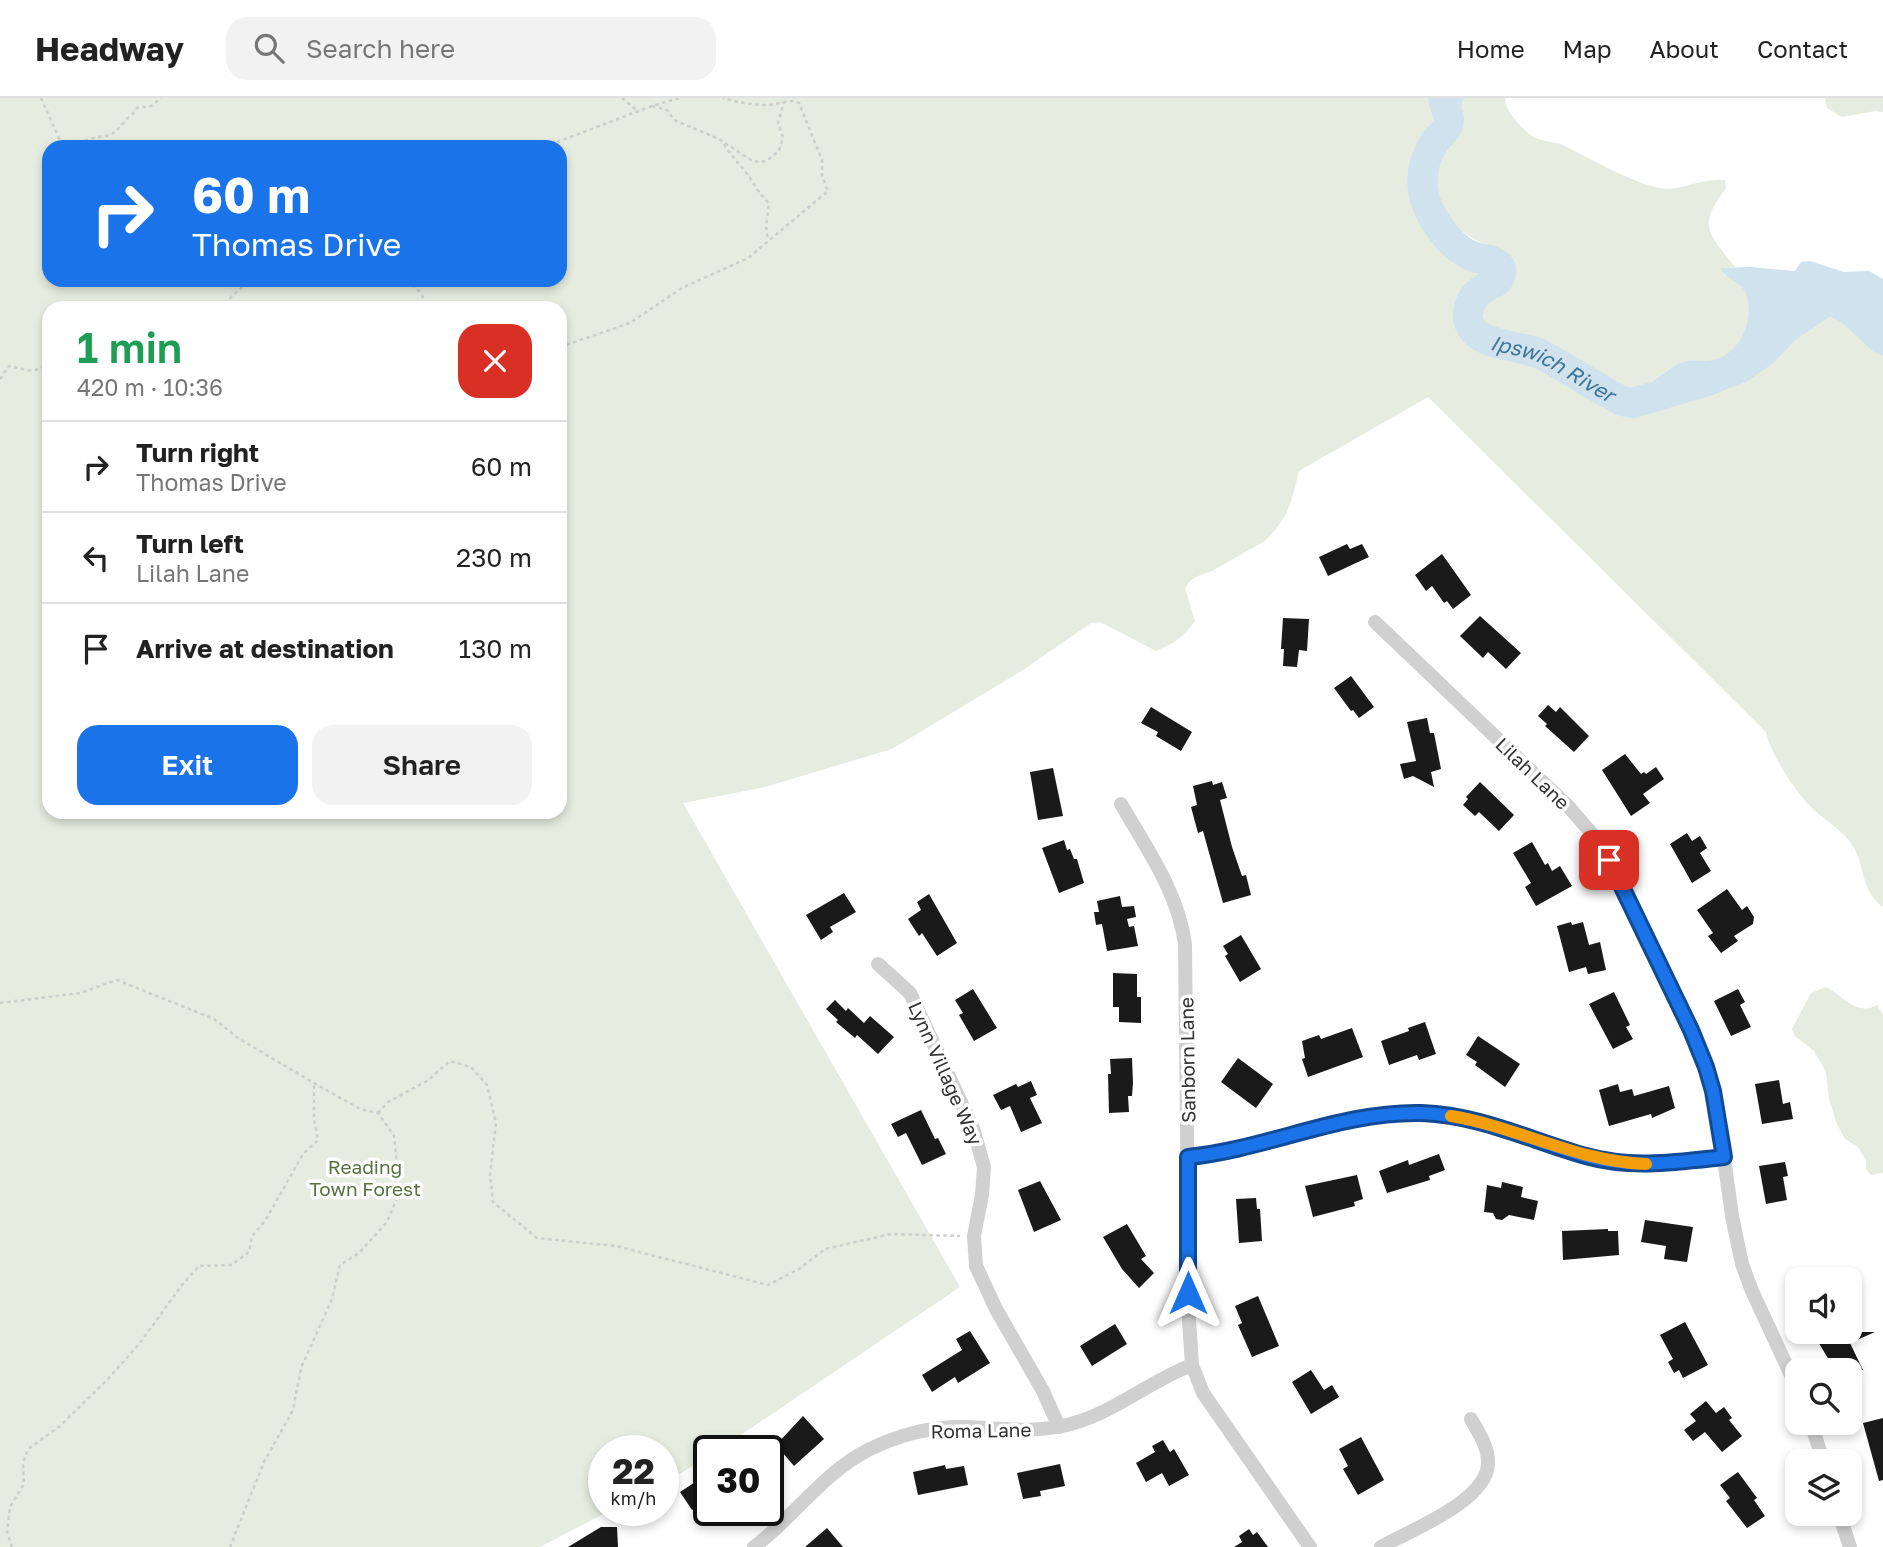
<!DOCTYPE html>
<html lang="en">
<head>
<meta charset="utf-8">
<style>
	:root { --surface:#fff; --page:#f2f2f2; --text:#222; --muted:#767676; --line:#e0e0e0; --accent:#1a73e8 }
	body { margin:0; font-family:"Golos Text",sans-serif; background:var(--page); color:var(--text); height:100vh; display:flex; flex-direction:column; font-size:26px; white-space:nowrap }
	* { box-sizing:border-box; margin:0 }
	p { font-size:23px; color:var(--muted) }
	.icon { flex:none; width:38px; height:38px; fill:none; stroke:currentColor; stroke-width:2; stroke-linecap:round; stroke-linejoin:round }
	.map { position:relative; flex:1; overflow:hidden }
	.details { position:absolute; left:42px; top:203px; width:525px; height:518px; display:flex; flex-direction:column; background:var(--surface); border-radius:21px; box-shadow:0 4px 10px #0003 }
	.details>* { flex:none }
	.guide { position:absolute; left:42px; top:42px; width:525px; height:147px; border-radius:21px; box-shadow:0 4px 10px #0003; background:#1a73e8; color:#fff; overflow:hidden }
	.controls { position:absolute; left:1785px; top:1169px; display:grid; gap:14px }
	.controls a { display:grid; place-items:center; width:77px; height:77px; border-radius:14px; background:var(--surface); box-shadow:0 4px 10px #0003; font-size:35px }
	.speed { position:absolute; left:588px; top:1337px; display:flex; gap:14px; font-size:35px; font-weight:700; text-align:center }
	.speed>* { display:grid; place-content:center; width:91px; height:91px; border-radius:50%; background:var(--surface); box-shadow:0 4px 10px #0003; line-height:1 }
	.speed small { font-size:18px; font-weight:400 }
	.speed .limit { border:4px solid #111; border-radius:10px; background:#fff; color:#111 }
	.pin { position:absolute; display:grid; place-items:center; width:60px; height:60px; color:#fff; margin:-30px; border-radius:14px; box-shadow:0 4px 10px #0006 }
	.me { position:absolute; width:77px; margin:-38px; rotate:0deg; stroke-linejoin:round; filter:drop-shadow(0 0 5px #0008) }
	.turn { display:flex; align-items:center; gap:24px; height:147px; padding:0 35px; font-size:32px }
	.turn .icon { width:91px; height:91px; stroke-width:2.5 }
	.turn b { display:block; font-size:49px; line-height:60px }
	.round { display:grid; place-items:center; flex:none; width:74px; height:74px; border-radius:21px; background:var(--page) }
	.overview { display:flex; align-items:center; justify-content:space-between; height:119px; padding:0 35px }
	h1 { font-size:42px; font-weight:600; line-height:52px; color:#1e9e55 }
	.cta { display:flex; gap:14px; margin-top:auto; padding:14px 35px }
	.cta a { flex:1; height:80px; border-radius:21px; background:var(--accent); color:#fff; font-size:28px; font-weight:600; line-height:80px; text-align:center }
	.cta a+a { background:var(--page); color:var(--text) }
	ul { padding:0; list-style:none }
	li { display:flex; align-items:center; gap:21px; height:91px; padding:0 35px; border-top:2px solid var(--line) }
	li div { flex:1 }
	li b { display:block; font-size:26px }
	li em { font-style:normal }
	header { display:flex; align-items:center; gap:42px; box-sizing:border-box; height:98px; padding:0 35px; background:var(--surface); border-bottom:2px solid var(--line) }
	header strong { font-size:33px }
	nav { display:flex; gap:38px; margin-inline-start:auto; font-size:24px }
	.search { width:490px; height:63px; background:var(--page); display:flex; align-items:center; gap:18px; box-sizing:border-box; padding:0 24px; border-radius:21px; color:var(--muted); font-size:26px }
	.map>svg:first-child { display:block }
</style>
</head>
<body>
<header>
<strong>Headway</strong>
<div class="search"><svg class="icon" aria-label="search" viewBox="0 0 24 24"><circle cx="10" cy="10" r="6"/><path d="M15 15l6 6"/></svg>Search here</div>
<nav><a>Home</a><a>Map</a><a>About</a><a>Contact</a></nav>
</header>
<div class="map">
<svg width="1883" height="1449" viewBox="0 0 1883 1449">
	<rect width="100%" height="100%" fill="#fff"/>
	<g fill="#e6ecdf" fill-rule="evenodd">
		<path d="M0 0H1443L1449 21 1446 33 1436 43 1423 71C1433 99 1438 139 1466 155 1478 161 1492 159 1501 170 1498 186 1482 189 1472 201L1481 239 1540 257 1622 303 1639 305 1654 297 1707 283 1739 271 1763 254 1786 230 1822 206 1831 202 1849 211 1883 242V809C1860 792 1866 770 1853 748 1843 732 1827 724 1813 711 1796 695 1771 657 1766 634L1428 299 1299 373C1291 404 1290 418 1265 443L1212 473 1198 478 1190 483 1185 490 1195 523C1184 539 1173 546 1156 553L1106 527 1099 524 1091 525 1023 572 892 651 765 689 683 705 960 1189 717 1353H709V1358L663 1386V1353H604V1412H611L540 1449H0ZM49 49H560V182H49ZM49 210H560V714H49Z"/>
		<path d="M1464 0H1505C1505 13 1522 31 1532 38 1541 44 1554 43 1563 47 1587 59 1641 90 1667 91 1685 91 1702 80 1725 82L1726 90C1697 128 1708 135 1735 169L1722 170C1731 178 1743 185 1747 198 1754 222 1740 258 1712 263 1700 265 1695 259 1681 265 1662 272 1649 289 1629 295L1545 241 1502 237 1489 231 1479 217C1480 208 1483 204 1492 201L1507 157C1462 137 1423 117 1442 60 1445 51 1452 45 1456 37 1462 25 1459 12 1464 0Z"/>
		<path d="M1825 0H1883V14L1875 13 1842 19 1827 10Z"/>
		<path d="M1826 889C1842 897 1857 919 1877 907L1883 917V1075L1871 1077 1866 1071V1063L1858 1049 1845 1041 1837 1026 1829 1001 1826 974 1814 953 1795 938 1792 931 1811 895Z"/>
	</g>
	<path fill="#cfe2ee" d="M1443 0H1464C1459 12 1462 25 1456 37 1452 45 1445 51 1442 60 1431 91 1442 121 1469 140 1484 149 1514 152 1516 172 1517 179 1514 182 1512 188 1502 207 1481 195 1479 217L1489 231 1501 237 1527 236 1545 241 1630 295C1648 289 1660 276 1676 267 1692 258 1699 265 1713 262 1740 257 1755 221 1746 196 1741 183 1726 182 1721 170L1751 169 1795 173 1801 164 1810 163 1844 174 1869 173 1883 181V242L1849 211 1831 202 1822 206 1786 230 1763 254 1740 270 1707 283 1633 305 1622 303C1595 289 1569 271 1542 257 1523 248 1497 249 1480 238 1472 233 1467 224 1468 215 1472 185 1497 193 1501 170 1494 161 1487 162 1477 160 1465 156 1454 147 1446 138 1421 109 1413 77 1435 43 1441 36 1449 32 1449 21 1448 14 1444 7 1443 0Z"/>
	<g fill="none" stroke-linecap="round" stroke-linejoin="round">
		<path stroke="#cfe2ee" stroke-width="30" id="s1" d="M1443 0C1444 7 1448 14 1449 21 1449 32 1441 36 1435 43 1413 78 1421 108 1446 138 1454 147 1465 157 1477 160 1487 162 1494 161 1501 170 1497 193 1472 185 1468 215 1467 224 1472 233 1480 238 1497 249 1523 248 1542 257 1569 271 1595 289 1622 303L1633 305 1707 283 1740 270 1763 254 1786 230 1822 206 1831 202 1849 211 1883 242"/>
	</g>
	<g fill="#1a1a1a">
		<path d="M1347 446 1350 451 1362 446 1369 459 1328 478 1319 459Z"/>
		<path d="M1442 456 1471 497 1453 511 1447 503 1444 505 1432 488 1426 493 1415 477Z"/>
		<path d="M1480 518 1521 555 1506 571 1488 554 1483 560 1460 538Z"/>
		<path d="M1283 520 1309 521 1307 553 1299 552 1297 569 1283 568 1284 551H1281Z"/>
		<path d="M1351 578 1374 609 1359 620 1353 612 1351 613 1334 590Z"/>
		<path d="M1548 607 1556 614 1560 609 1589 638 1574 654 1545 628 1547 626 1538 618Z"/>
		<path d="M1151 609 1192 634 1181 653 1156 638 1158 634 1141 625Z"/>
		<path d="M1427 620 1430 635H1434L1441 671 1431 674 1434 689 1413 678 1404 681 1400 666 1416 663 1407 624Z"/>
		<path d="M1625 656 1641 676 1644 674 1646 676 1656 669 1664 681 1643 696 1650 705 1631 718 1602 672Z"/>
		<path d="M1053 670 1063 718 1038 722 1030 674Z"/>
		<path d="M1212 683 1213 687 1222 684 1227 700 1220 702 1232 749 1242 778 1246 777 1251 797 1223 805 1203 733 1198 735 1191 709 1197 707 1193 688Z"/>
		<path d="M1480 684 1514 717 1499 733 1479 714 1475 718 1463 707 1468 701 1466 699Z"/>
		<path d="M1687 735 1692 743 1700 738 1707 750 1700 755 1711 773 1692 785 1670 746Z"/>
		<path d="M1064 742 1067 752 1070 751 1074 761H1077L1084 785 1059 795 1042 750Z"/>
		<path d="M1532 744 1545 767 1548 765 1552 773 1560 768 1572 788 1536 808 1525 789 1531 785 1513 755Z"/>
		<path d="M1727 791 1742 812 1747 808 1754 819 1753 826 1734 838 1738 843 1721 855 1708 838 1713 835 1697 812Z"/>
		<path d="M844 795 856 814 830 829 833 834 821 842 806 817Z"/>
		<path d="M929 796 957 845 937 858 922 835 919 838 908 821 921 812 917 804Z"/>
		<path d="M1120 798 1122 809 1134 808 1136 819 1127 821 1129 829 1134 828 1138 848 1107 853 1102 826 1096 827 1094 814H1099L1097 803Z"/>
		<path d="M1571 824 1572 827 1583 824 1589 847 1600 844 1606 872 1588 876 1586 869 1569 874 1557 828Z"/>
		<path d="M1241 837 1261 871 1240 884 1225 858 1228 856 1223 848Z"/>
		<path d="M1113 875 1137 876V899H1141V925L1119 924V909H1113Z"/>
		<path d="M973 891 997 930 974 943 959 917 963 915 955 902Z"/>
		<path d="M1738 891 1745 904 1740 907 1751 929 1731 938 1714 903Z"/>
		<path d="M1614 894 1630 927 1626 929 1633 941 1613 951 1589 906Z"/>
		<path d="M835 902 846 913 848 910 864 925 870 918 894 939 878 956 857 937 855 940 836 924 838 922 826 911Z"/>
		<path d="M1425 924 1436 956 1419 962 1417 957 1389 967 1381 943 1409 933 1408 930Z"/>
		<path d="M1352 930 1363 959 1308 979 1302 961 1305 960 1302 943 1319 937 1321 941Z"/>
		<path d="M1478 938 1520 966 1505 989 1475 967 1477 964 1466 957Z"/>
		<path d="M1132 960 1133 985 1132 998H1128L1129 1014 1109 1015 1108 976H1111L1110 961Z"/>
		<path d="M1238 960 1273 986 1256 1010 1221 984Z"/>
		<path d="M1779 982 1783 1006 1790 1004 1793 1021 1762 1026 1755 986Z"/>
		<path d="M1031 983 1037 997 1030 1000 1042 1025 1021 1034 1010 1008 1001 1012 993 997 1016 986 1018 989Z"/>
		<path d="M1618 986 1620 994 1632 991 1634 998 1669 988 1675 1010 1652 1020 1651 1016 1609 1028 1599 992Z"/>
		<path d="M921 1012 935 1041 938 1040 946 1056 922 1067 906 1035 898 1039 891 1026Z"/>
		<path d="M1439 1056 1445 1072 1429 1078 1430 1082 1387 1095 1379 1073 1408 1062 1409 1067Z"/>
		<path d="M1785 1064 1788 1078 1783 1079 1787 1102 1766 1106 1759 1068Z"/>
		<path d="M1357 1077 1363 1101 1354 1104 1355 1108 1313 1119 1305 1088Z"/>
		<path d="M1040 1083 1061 1122 1034 1134 1018 1092Z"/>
		<path d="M1502 1084 1523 1089 1521 1099 1538 1103 1534 1122 1509 1117 1502 1122 1496 1121 1493 1115 1484 1114 1487 1087 1501 1090Z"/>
		<path d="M1256 1100 1257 1111H1260L1262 1143 1239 1145 1236 1101Z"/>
		<path d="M1645 1122 1693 1129 1687 1164 1664 1161 1666 1148 1641 1144Z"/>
		<path d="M1127 1126 1146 1158 1141 1161 1154 1175 1139 1190 1122 1171 1103 1139Z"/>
		<path d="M1608 1131V1133H1618L1619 1157 1563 1162 1562 1133Z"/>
		<path d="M1258 1198 1279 1248 1252 1259 1238 1227 1242 1225 1235 1208Z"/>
		<path d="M1685 1224 1708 1267 1683 1280 1679 1272 1674 1275 1668 1264 1673 1261 1660 1237Z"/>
		<path d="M1115 1226 1127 1246 1092 1268 1080 1248Z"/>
		<path d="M970 1233 990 1265 958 1285 955 1279 932 1294 922 1277 962 1252 956 1241Z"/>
		<path d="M1834 1234H1875L1850 1245 1863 1272H1835L1817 1242Z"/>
		<path d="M1311 1272 1324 1292 1332 1287 1339 1299 1311 1316 1292 1284Z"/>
		<path d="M1706 1303 1716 1315 1724 1309 1732 1320 1729 1322 1742 1338 1722 1354 1705 1334 1693 1343 1684 1332 1696 1323 1690 1316Z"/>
		<path d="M803 1318 824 1341 794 1368 776 1347Z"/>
		<path d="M1883 1320V1382L1879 1383 1863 1325Z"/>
		<path d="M1361 1339 1384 1382 1358 1397 1343 1371 1348 1368 1339 1351Z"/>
		<path d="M1163 1342 1170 1354 1174 1351 1189 1377 1169 1388 1162 1375 1146 1384 1136 1365 1155 1354 1152 1348Z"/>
		<path d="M1060 1366 1065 1388 1040 1393 1041 1398 1023 1401 1017 1375Z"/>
		<path d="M945 1367 946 1371 964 1368 968 1387 918 1397 913 1374Z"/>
		<path d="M1738 1374 1757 1400 1754 1402 1765 1418 1747 1430 1726 1403 1730 1400 1720 1387Z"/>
		<path d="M709 1375V1401L692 1412 680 1394Z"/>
		<path d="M601 1429H617L618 1449H568Z"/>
		<path d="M827 1430 843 1449H805Z"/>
		<path d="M1249 1431 1253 1437 1257 1434 1268 1449H1234L1242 1444 1239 1438Z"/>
	</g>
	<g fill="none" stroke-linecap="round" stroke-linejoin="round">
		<g stroke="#cdcdcd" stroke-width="2.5" stroke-dasharray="3.5 3.5" stroke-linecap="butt">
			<path d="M41 0 63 49"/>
			<path d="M622 0 638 13"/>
			<path d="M652 8 667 12 674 22 719 41 751 62 759 64 766 63 779 53 783 39 778 25 784 4"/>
			<path d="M724 46C732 60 744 70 752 83 757 92 762 98 769 105L766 129 768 142"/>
			<path d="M72 49C77 47 82 43 87 42 110 34 108 44 126 22 130 17 134 17 137 10L151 8 161 0"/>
			<path d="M544 49 652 8 679 0"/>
			<path d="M407 182 421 195 428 210"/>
			<path d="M219 210 250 182"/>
			<path d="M560 249 630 225 682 190 748 160 828 93 822 78V62L799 5C788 0 779 7 767 7 752 7 737 4 723 0"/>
			<path d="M0 281 9 268 32 273 49 267"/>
			<path d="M0 905 80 895 117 882 214 921 238 940 314 985 360 1011 378 1015 394 1038 397 1067 396 1102 387 1124 359 1155 340 1167 332 1201 301 1270 293 1312 264 1364 230 1449"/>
			<path d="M378 1015 388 1004 427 983 450 963 471 969 487 987 496 1025 490 1076 493 1104 537 1140 616 1148 768 1187 799 1171 825 1151 891 1136 960 1138"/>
			<path d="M12 1449 7 1434 10 1409 24 1386 23 1365 28 1351 60 1328 108 1281 139 1246 182 1187 199 1168 231 1167 249 1154 252 1138 265 1123 303 1056 318 1042 314 1021V985"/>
		</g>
		<g stroke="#d0d0d0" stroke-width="14">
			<path d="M1375 524 1569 709 1599 744 1609 762 1691 932 1706 969 1718 1017 1732 1118 1742 1166 1752 1193 1797 1290"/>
			<path d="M1121 706C1147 751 1178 794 1185 846L1189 1222 1192 1267 1203 1295 1310 1449"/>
			<path d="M878 866 910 895 973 1030 984 1069 982 1097 974 1138 976 1168 996 1211 1043 1293 1059 1329"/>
			<path d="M1188 1059C1268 1051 1341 1013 1422 1015 1480 1016 1532 1043 1586 1058 1631 1071 1678 1064 1724 1059"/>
			<path d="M1811 1325 1823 1363"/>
			<path d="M1839 1416 1850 1449"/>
			<path d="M754 1449C794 1419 823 1375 868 1352 898 1337 931 1328 966 1329 998 1330 1029 1335 1062 1328 1109 1319 1147 1284 1192 1267"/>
			<path d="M1381 1449C1410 1432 1486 1404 1488 1366 1489 1349 1478 1334 1471 1321"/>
		</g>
	</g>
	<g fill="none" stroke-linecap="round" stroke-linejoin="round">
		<g stroke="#114b97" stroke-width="18">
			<path id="route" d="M1188 1195V1059C1268 1051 1341 1013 1422 1015 1480 1017 1532 1043 1586 1058 1631 1071 1678 1064 1724 1059L1713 993 1706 969 1691 932 1609 762"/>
		</g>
		<use href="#route" stroke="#1a73e8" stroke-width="12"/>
		<path stroke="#f59e0b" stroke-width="12" d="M1451 1018C1518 1029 1578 1064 1646 1066"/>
	</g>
	<g text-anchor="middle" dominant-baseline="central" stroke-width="7" stroke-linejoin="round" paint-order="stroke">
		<g font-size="19" fill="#333" stroke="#fff">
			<text transform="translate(1533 675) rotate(44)">Lilah Lane</text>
			<text transform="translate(1187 962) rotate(-91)">Sanborn Lane</text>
			<text transform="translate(946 975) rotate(66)">Lynn Village Way</text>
			<text transform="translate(981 1332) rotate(-1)">Roma Lane</text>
		</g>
		<g font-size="19" fill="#56703f" stroke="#fff">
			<text x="365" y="1068">Reading<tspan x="365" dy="22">Town Forest</tspan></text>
		</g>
		<g font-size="21" font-style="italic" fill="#3f7597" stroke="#fff">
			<text stroke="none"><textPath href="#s1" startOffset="383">Ipswich River</textPath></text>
		</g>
	</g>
</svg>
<div class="controls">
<a><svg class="icon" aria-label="sound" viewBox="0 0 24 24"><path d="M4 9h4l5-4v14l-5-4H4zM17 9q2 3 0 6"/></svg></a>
<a><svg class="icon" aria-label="search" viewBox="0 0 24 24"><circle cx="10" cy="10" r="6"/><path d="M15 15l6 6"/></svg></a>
<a><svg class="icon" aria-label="layers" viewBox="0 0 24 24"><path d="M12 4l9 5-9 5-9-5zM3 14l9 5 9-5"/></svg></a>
</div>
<div class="speed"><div>22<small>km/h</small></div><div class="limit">30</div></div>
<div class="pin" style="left:1609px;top:762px;background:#d93025"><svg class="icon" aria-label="arrive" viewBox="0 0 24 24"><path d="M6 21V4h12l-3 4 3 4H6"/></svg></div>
<svg class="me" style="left:1188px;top:1195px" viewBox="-20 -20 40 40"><path d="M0-17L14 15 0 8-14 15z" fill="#1a73e8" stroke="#fff" stroke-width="4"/></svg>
<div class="guide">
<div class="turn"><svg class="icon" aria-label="right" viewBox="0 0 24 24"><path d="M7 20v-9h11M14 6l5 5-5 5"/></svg><div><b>60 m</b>Thomas Drive</div></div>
</div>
<section class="details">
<div class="overview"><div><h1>1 min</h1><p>420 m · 10:36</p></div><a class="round" style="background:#d93025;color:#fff"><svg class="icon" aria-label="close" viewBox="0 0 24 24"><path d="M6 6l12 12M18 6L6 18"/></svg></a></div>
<ul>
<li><svg class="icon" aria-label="right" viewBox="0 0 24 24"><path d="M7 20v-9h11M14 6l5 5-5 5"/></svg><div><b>Turn right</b><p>Thomas Drive</p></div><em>60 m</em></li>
<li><svg class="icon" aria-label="left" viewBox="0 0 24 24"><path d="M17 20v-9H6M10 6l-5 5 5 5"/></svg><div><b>Turn left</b><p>Lilah Lane</p></div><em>230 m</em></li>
<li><svg class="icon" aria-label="arrive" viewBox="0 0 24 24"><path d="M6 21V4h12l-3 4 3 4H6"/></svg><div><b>Arrive at destination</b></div><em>130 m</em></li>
</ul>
<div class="cta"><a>Exit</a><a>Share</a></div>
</section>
</div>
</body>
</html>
